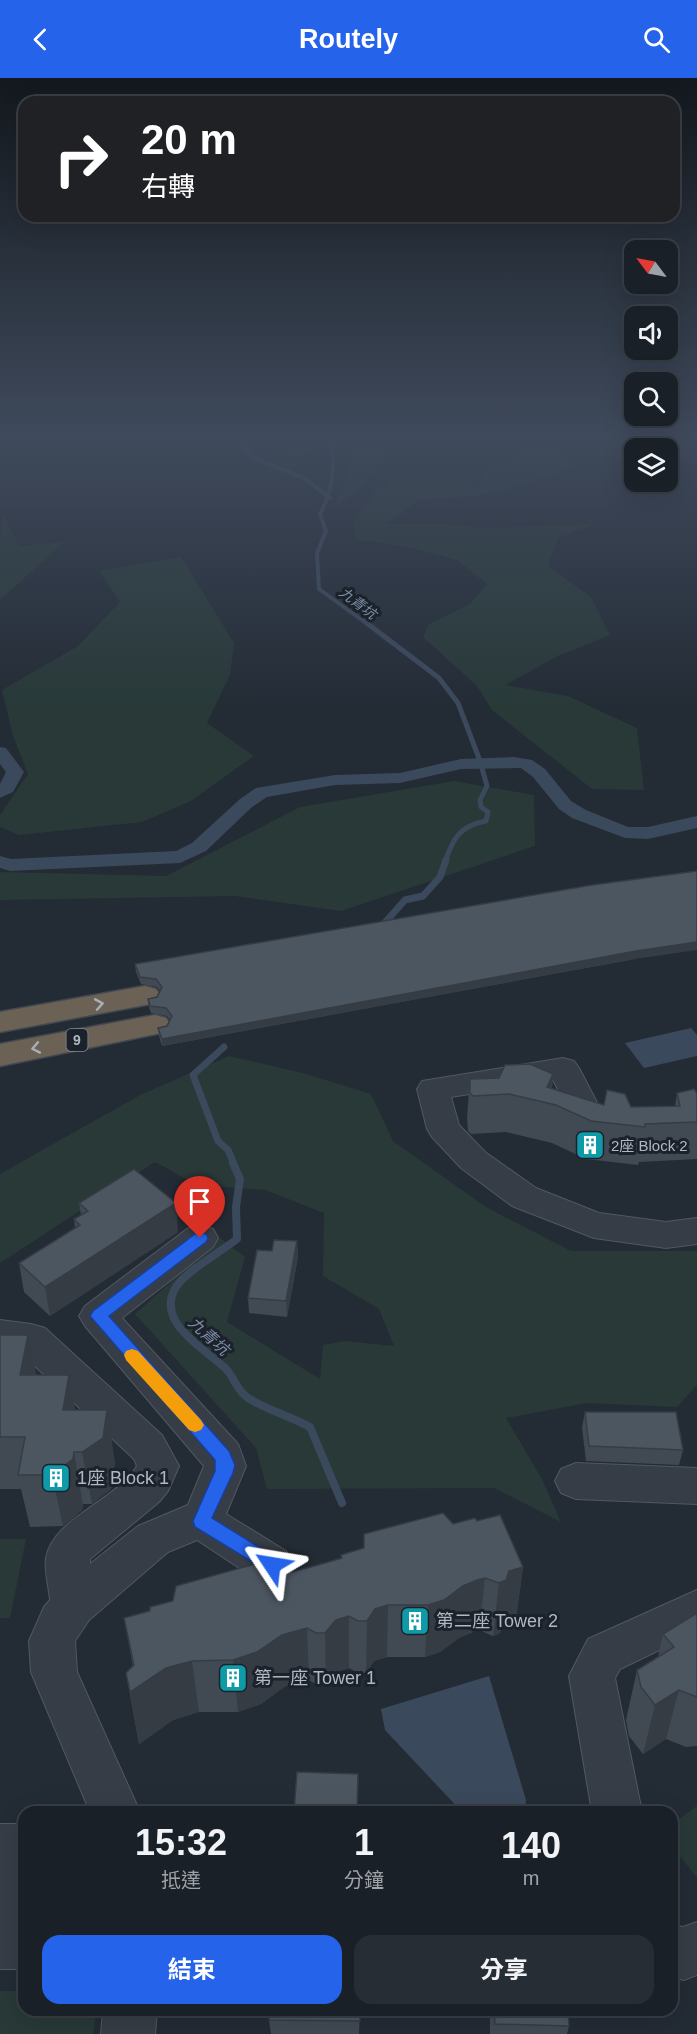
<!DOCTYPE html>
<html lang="zh-TW">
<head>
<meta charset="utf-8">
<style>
	:root { --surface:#1a2028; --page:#272d34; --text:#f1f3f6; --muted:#9fa3a8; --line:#383e45; --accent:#2563eb }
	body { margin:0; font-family:Arial,"Noto Sans TC",sans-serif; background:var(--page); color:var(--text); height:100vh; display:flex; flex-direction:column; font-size:22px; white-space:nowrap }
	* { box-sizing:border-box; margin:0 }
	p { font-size:20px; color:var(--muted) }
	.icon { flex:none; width:33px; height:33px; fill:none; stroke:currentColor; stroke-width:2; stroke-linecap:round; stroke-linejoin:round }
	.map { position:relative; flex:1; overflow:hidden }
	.details { position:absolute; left:18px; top:1728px; width:660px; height:210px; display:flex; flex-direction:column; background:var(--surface); border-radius:18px; box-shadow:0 6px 24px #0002,0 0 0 2px var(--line) }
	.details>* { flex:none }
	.guide { position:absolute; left:18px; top:18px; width:662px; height:126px; border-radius:18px; box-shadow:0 6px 24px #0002,0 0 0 2px var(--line); background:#202124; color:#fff; overflow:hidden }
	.needle { width:39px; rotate:302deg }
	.buttons { position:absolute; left:624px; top:162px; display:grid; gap:12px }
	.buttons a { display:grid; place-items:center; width:54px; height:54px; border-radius:12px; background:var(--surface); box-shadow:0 6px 24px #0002,0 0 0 2px var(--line); font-size:30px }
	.pin { position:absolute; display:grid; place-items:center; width:51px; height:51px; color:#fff; margin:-62px -26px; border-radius:50% 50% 50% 0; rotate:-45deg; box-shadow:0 0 6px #0007 }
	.pin .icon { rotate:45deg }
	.me { position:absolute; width:66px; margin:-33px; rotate:303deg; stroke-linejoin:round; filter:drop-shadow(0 0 4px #0008) }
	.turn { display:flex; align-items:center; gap:21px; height:126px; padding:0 24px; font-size:27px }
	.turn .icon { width:78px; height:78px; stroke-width:2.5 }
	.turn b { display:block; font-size:42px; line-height:51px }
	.eta { display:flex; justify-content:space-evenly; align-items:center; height:102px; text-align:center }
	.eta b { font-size:36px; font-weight:700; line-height:42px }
	.primary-button { display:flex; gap:12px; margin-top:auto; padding:12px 24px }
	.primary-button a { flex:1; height:69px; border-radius:18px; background:var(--accent); color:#fff; font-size:24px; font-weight:700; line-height:69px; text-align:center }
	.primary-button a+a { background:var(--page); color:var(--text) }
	header { display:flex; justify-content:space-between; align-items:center; height:78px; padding:0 24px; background:var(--accent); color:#fff; font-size:27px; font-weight:700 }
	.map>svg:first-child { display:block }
</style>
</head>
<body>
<header><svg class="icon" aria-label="back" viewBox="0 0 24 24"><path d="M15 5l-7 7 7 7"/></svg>Routely<svg class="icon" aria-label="search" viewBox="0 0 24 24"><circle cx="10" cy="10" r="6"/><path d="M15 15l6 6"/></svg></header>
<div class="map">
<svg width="697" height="1956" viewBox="0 0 697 1956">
	<rect width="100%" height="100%" fill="#232b35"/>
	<g fill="#283938">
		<path d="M254 356H312L315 370 295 379 277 365Z"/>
		<path d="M358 356H421L388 371 358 413 333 430 347 400Z"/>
		<path d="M503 356H539L575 387 533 404 485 417 421 422 386 446H444L485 450 595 446 558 460 548 488 591 519 610 557 558 578 505 607 568 618 637 650 644 712 592 711 492 632 477 608 423 559 429 546 470 526 487 506 457 482 404 468 355 462 354 442 372 417 394 401 433 395 476 410 490 389 526 378Z"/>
		<path d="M3 435 19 468 64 464 0 522V463Z"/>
		<path d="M181 479 234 565 230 597 207 645 254 678 191 723 142 744 19 757 0 749V737L28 696 13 658 2 612 78 568 120 524 99 493Z"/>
		<path d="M454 703 534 717 535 768 341 833 235 818 0 822V794L166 798 300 729Z"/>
		<path d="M229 978 303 995 371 1016 393 1063 486 1129 571 1173H697V1307L677 1329 587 1325 506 1340 542 1401 561 1444 494 1410 267 1411 256 1370 135 1236 220 1160 245 1179 227 1244 320 1301 323 1267 345 1263 394 1268 379 1231 323 1198 324 1135 265 1112 197 1107 155 1084 0 1185V1096L140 1017Z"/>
		<path d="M0 1461H26L10 1540H0Z"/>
		<path d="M697 1728V1800L672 1768V1746Z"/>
		<path d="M0 1913H24V1932H97L93 1956H0Z"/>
	</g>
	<g fill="#3b495c">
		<path d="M691 950 697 957V978L644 990 625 965Z"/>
		<path d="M489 1598 526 1722 525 1734H462L385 1652 381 1631Z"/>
	</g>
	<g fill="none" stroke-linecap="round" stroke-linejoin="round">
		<g stroke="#3b495c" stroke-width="4">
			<path d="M234 356 254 380 304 400 330 420"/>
			<path d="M331 356C335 385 334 410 320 436L326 453 317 475 319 511 366 545"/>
		</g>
		<g stroke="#3b495c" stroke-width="5">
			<path d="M364 543 439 600 458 625 480 683"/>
			<path d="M445 784C453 760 460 748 486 743L488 734 481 729 480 722 487 708 482 690"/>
		</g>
		<g stroke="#3b495c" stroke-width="7">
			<path d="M381 849 405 822 423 818 440 799 446 782"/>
			<path d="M224 969 193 997 218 1063 228 1072 234 1086"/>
		</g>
		<path stroke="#3b495c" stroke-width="8" d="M233 1085 240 1101 236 1129 237 1161C222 1173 185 1194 176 1209 154 1245 206 1271 226 1291 235 1300 236 1312 248 1320 267 1332 290 1338 310 1349L342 1425"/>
		<g fill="#3b495c" fill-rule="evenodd">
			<path d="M0 669 6 670 24 694 13 714 0 720V706L6 694 0 686Z"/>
			<path d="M514 679 532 682 545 691 571 723 586 732 628 749H648L697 738V750L648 761 625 760 572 740 559 731 533 699 521 690 461 691 400 705 335 707 267 719 252 729 206 773 180 785 10 793 0 790V778L11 781 176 773 192 765 240 721 256 710 335 697 400 695 461 681Z"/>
		</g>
		<g stroke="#515861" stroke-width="2">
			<g id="minor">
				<path d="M563 980 574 983 579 990 604 1038 600 1046 588 1049 576 1046 553 1002 451 1019 459 1047 485 1074 536 1110 599 1135 666 1144 697 1140V1166L666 1170 594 1160 512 1128 461 1090 432 1059 427 1051 417 1011 422 1003Z"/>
				<path d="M200 1147 213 1151 218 1160 213 1169 122 1240 238 1366 246 1388 226 1436 286 1473 293 1487 286 1501 271 1506 256 1501 197 1462 168 1474 89 1542 75 1563 77 1594 140 1734H90L31 1594 29 1563 44 1529 50 1522C49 1510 44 1492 46 1480 53 1440 116 1423 137 1388L134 1381 21 1275 0 1272V1242L31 1246 45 1250 162 1357 179 1388 168 1413 159 1424 90 1481V1486L138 1448 188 1427 204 1388 85 1248 79 1238 85 1228 187 1151Z"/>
				<path d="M576 1385 697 1390V1426L576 1421 561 1415 555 1403 561 1391Z"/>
				<path d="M697 1512V1554L620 1591 615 1600 642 1734H592L569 1598 588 1561Z"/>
				<rect x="0" y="1746" width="24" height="145"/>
				<path d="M697 1844V1897L684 1902 672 1899V1847L683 1849Z"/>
				<path d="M103 1932H157L155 1956H101Z"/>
			</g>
		</g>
		<g stroke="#414851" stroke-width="3">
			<g id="highway">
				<path d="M145 908 156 911 161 918 156 925 0 954V934Z"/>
				<path d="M155 937 166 940 171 947 166 954 0 988V966Z"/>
			</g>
		</g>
		<use href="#minor" fill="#373d46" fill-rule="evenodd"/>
		<use href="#highway" fill="#6b6255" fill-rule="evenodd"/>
	</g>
	<g fill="#414a53">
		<path d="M635 881 162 968 159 958 158 950 167 948 170 942 167 938 151 935 149 929 148 921 157 919 160 913 157 909 141 906 136 894 135 886Z"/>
		<path d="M553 996 552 1011 604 1027 631 1029 675 1028 677 1015H697V1081L639 1084 638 1087 586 1081 552 1065 506 1054 471 1056 468 1053 467 1039 470 1001 499 1000Z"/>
		<path d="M79 1125 178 1154 50 1238 24 1214 19 1185 75 1150 74 1141 81 1137Z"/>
		<path d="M297 1163 298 1179 287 1239 249 1235 248 1220 272 1173Z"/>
		<path d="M0 1257 36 1297 75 1332 115 1384 111 1411 92 1426H83L82 1432 63 1448 30 1449 21 1411H0Z"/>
		<path d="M585 1334 683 1372 679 1387 586 1383 582 1349Z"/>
		<path d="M477 1443 523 1489 516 1541 503 1545 500 1555 493 1558 479 1552 472 1554 459 1560 440 1574 425 1579H387L374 1583 366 1595H358L349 1590 336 1594 326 1607H317L309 1602 284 1609 261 1626 238 1634H199L173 1642 139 1666 126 1595 133 1589 124 1540 267 1497 292 1494 341 1481V1477L453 1446Z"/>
		<path d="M697 1535V1668L686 1669 666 1661 643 1676 629 1658 626 1642 637 1592 658 1579 663 1556Z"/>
		<path d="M360 1932 359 1956H271L269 1942Z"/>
		<path d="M490 1932H568L569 1948 567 1956H490Z"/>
	</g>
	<g fill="#353c44">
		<path d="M697 864V872L635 881 162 968V961L636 873Z"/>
		<path d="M553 996 550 1026 547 1009Z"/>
		<path d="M176 1125 178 1154 50 1238 45 1209Z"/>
		<path d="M297 1163 298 1179 287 1239 286 1223Z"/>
		<path d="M28 1257 39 1309 20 1297Z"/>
		<path d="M69 1297 78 1349 74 1374 83 1426 82 1432 63 1448 52 1397Z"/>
		<path d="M107 1332 115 1384 111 1411 92 1426 82 1374Z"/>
		<path d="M523 1489 516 1541 503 1545 500 1555 493 1558 499 1505 509 1493Z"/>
		<path d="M485 1500 479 1552 459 1560 440 1574 425 1579 428 1527 463 1508Z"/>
		<path d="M388 1527 387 1579 374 1583 366 1595 367 1543 375 1531Z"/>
		<path d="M349 1538V1590L336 1594 326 1607 325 1555 336 1542Z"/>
		<path d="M307 1550 309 1602 284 1609 261 1626 238 1634 233 1582 282 1557Z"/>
		<path d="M192 1583 199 1634 173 1642 139 1666 130 1614 166 1590Z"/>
		<path d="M679 1612 666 1661 643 1676 655 1627Z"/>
	</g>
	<g fill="#4c5661" stroke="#353c44" stroke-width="1.5">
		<path d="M697 793V864L636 873 162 961 158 950 167 948 172 938 166 930 150 928 148 921 157 919 162 909 156 901 140 899 135 886 592 807Z"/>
		<path d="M530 986 553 996 547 1009 604 1027 607 1012 625 1016 631 1029 680 1028 677 1015 694 1011 697 1015V1044L645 1046V1049L591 1043 556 1027 509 1016 473 1018 470 1015V1001L499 1000 505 987Z"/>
		<path d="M134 1091 176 1125 45 1209 19 1185 80 1147 74 1141 88 1133 79 1125Z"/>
		<path d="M274 1162 297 1163 286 1223 248 1220 257 1172 272 1173Z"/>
		<path d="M0 1257H28L20 1297H69L63 1332H107L103 1360 82 1374H74L73 1381 52 1397H18L25 1359H0Z"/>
		<path d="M585 1334H676L683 1372 589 1368Z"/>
		<path d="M443 1435 453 1446 475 1440 477 1443 500 1437 523 1489 509 1493 506 1502 499 1505 485 1500 477 1502 463 1508 444 1522 428 1527H388L375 1531 367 1543H358L349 1538 336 1542 325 1555H316L307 1550 282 1557 257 1574 233 1582 192 1583 166 1590 130 1614 126 1595 134 1587 124 1540 150 1533V1529L173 1523 176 1508 259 1485 267 1497 291 1490 292 1494 318 1487 342 1480 341 1477 364 1470V1456Z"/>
		<path d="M697 1535V1619L679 1612 655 1627 641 1609 637 1592 674 1569 663 1556Z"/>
		<path d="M297 1694 358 1696 357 1734H294Z"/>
		<path d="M270 1932H360V1943L269 1942Z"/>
		<path d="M494 1932H568L569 1948 495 1946Z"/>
	</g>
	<defs><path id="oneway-chevron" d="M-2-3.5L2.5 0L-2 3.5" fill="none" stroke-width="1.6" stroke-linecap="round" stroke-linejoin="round" transform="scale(1.5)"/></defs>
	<g stroke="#aaafb7">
		<use href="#oneway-chevron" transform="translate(99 926) rotate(-10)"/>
		<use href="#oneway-chevron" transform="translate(36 970) rotate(169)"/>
	</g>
	<linearGradient id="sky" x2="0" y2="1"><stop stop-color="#13181d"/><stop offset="0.57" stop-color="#3f4a5c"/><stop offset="1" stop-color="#3f4a5c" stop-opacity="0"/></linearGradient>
	<rect width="697" height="630" fill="url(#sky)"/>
	<path fill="#2563eb" stroke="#184099" stroke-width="1.5" d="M200 1155 206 1156 208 1160 206 1164 109 1238 229 1373 235 1387 233 1395 212 1440 278 1481 281 1487 278 1493 272 1496 195 1449 193 1443 215 1393V1382L90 1238 93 1233 195 1156Z"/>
	<path fill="#f59e0b" d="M132 1271 138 1273 201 1342 204 1347 201 1352 195 1354 189 1352 126 1282 124 1277 126 1273Z"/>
	<defs>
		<g id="building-square" transform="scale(1.5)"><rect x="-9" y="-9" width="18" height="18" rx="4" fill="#0f9aa8" stroke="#1c222b"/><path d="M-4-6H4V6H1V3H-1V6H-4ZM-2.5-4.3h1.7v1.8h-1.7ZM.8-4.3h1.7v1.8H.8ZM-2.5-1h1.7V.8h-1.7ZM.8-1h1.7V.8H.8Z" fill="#fff"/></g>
	</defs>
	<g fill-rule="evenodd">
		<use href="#building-square" x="590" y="1067"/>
		<use href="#building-square" x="56" y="1400"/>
		<use href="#building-square" x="415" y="1543"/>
		<use href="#building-square" x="233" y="1600"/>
	</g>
	<g text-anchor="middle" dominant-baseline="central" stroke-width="6" stroke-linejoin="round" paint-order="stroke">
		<g font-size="14" font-style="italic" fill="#7d8fa7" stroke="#1c222b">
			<text transform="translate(358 525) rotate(37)">九青坑</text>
		</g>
		<rect fill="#1c222b" stroke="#848b95" stroke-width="1.5" x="66.5" y="951" width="21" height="22" rx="4.5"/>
		<g font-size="14" font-weight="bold" fill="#b1b8c2">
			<text x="77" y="962">9</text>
		</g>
		<g font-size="15" fill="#b1b8c2" stroke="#1c222b" text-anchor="start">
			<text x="611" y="1067">2座 Block 2</text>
		</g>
		<g font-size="16" font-style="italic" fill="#7d8fa7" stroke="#1c222b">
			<text transform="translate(209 1258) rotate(42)">九青坑</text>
		</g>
		<g font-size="18" fill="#b1b8c2" stroke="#1c222b" text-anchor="start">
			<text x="77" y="1400">1座 Block 1</text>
			<text x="436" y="1543">第二座 Tower 2</text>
			<text x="254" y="1600">第一座 Tower 1</text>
		</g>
	</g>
</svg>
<div class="buttons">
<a><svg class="needle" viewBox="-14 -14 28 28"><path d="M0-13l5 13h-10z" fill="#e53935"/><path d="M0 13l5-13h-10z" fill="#9fa3a8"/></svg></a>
<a><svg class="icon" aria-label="sound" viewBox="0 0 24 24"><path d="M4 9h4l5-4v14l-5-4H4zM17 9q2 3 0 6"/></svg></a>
<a><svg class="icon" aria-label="search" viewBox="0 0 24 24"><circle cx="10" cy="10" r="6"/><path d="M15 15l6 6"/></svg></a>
<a><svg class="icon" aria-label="layers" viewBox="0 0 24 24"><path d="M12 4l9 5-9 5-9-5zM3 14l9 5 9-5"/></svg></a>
</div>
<div class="pin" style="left:200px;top:1160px;background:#d93025"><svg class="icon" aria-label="arrive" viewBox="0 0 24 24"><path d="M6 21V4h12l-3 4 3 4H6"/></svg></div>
<svg class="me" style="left:272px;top:1487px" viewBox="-20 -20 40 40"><path d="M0-17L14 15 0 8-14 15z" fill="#2563eb" stroke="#fff" stroke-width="4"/></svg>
<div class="guide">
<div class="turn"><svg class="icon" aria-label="right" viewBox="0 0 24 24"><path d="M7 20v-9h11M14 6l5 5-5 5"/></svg><div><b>20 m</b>右轉</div></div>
</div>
<section class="details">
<div class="eta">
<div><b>15:32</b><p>抵達</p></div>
<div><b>1</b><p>分鐘</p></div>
<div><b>140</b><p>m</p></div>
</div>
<div class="primary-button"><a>結束</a><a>分享</a></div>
</section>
</div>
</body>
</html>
